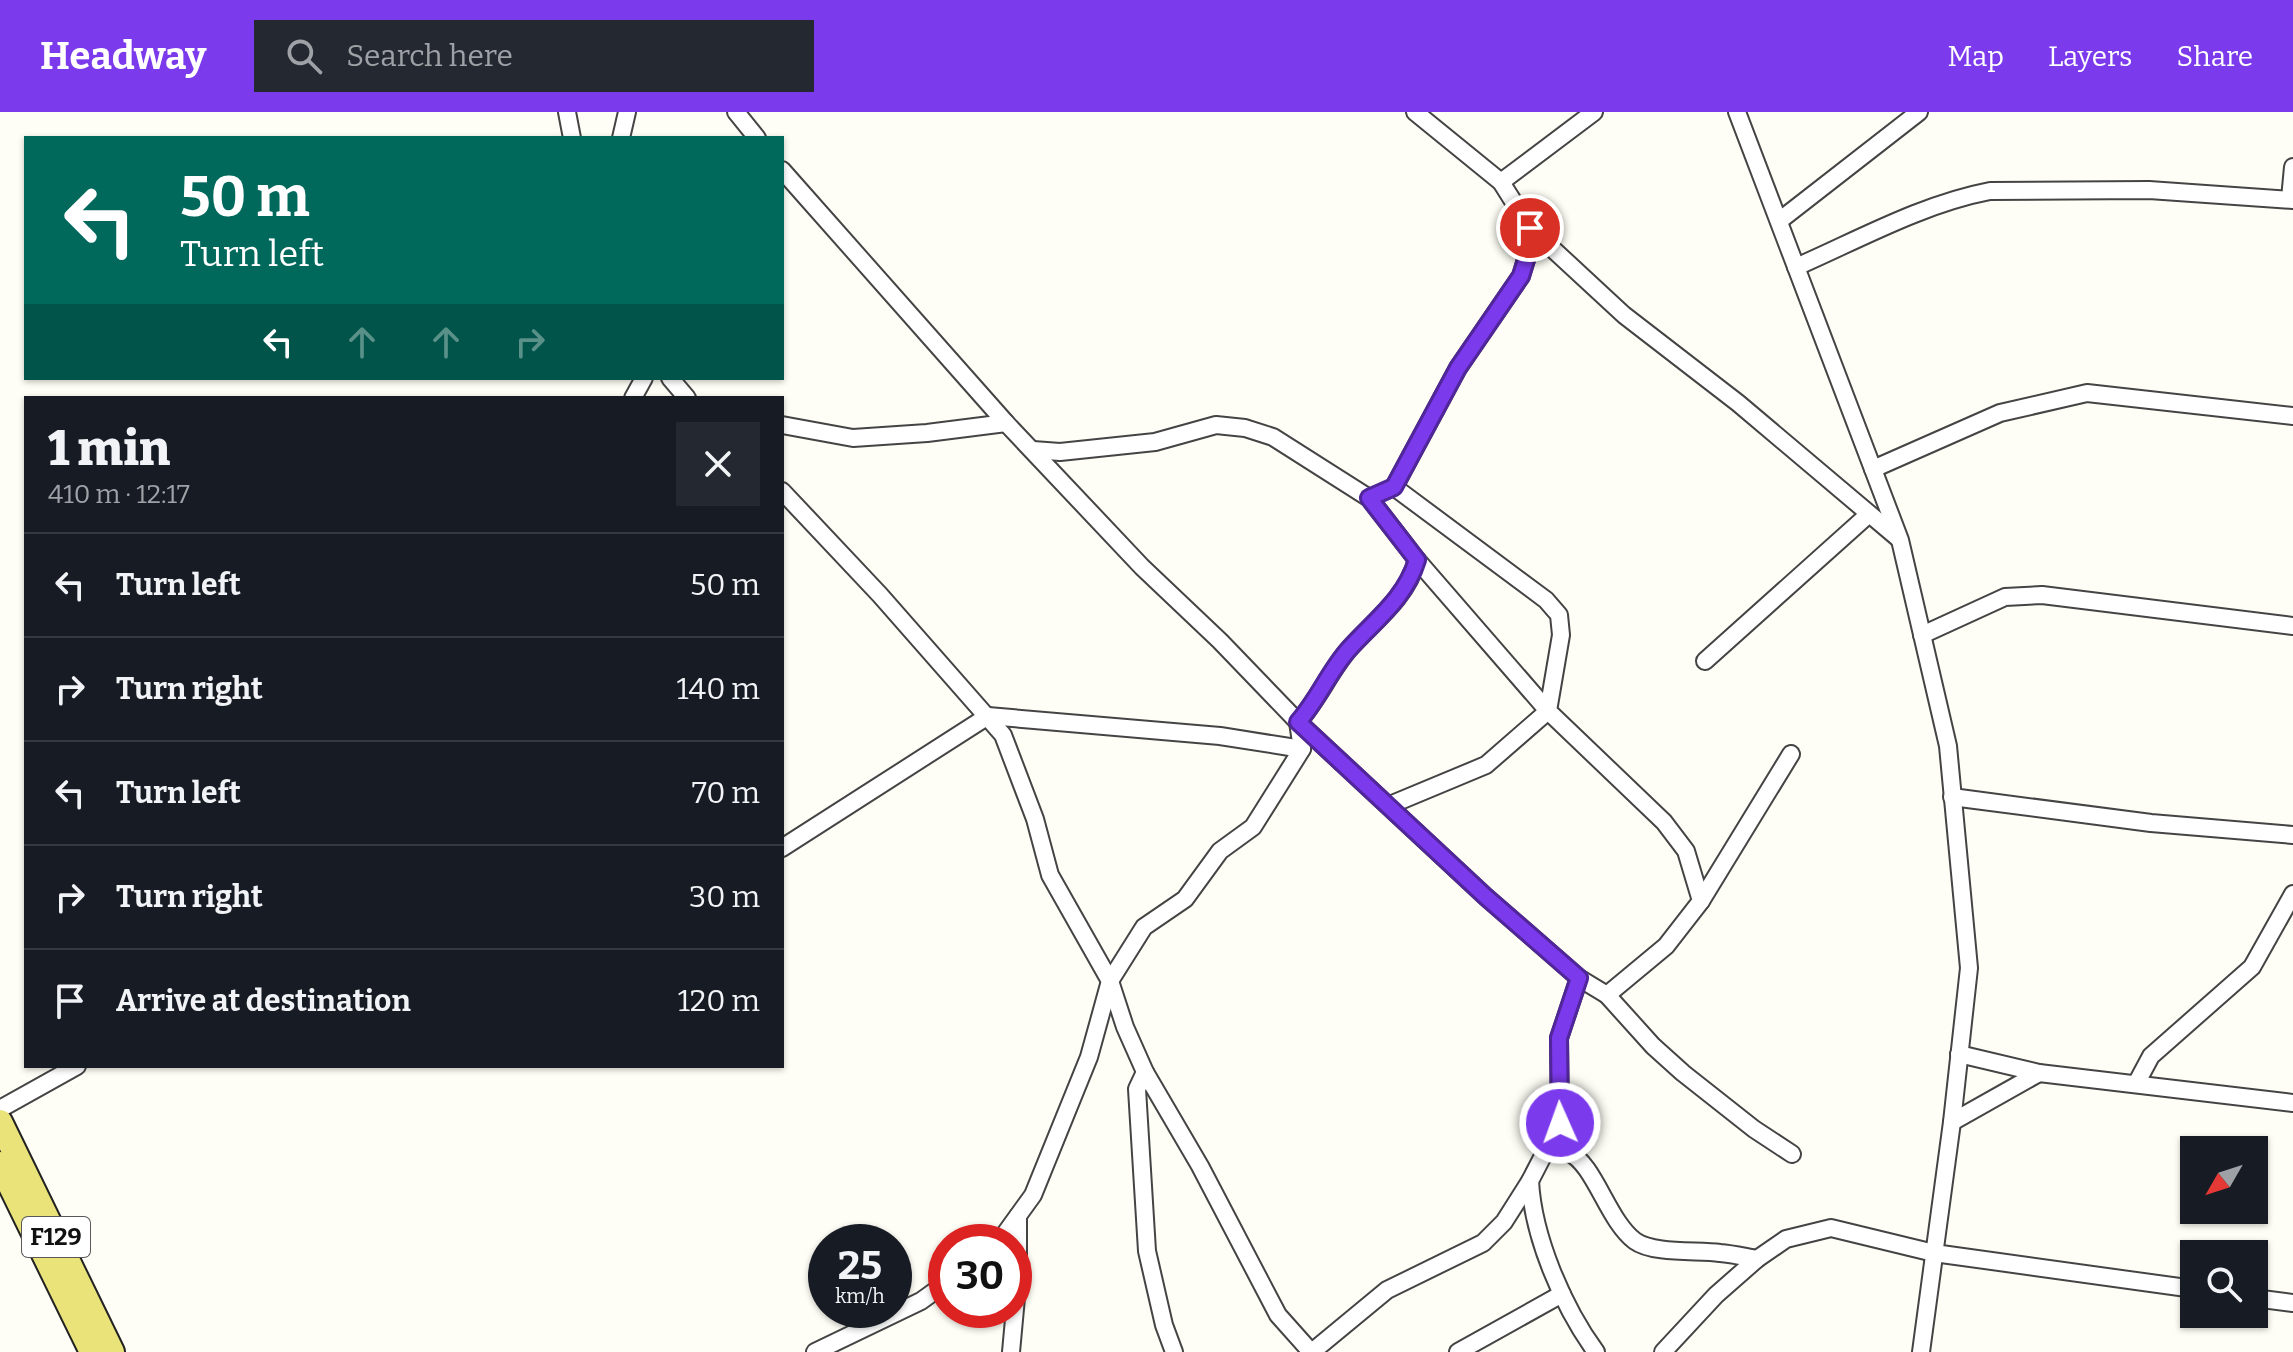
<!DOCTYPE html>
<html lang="en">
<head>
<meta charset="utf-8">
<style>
	:root { --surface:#171b24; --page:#242831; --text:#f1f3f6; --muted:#9ea1a6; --line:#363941; --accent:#7c3aed }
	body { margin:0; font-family:Bitter,serif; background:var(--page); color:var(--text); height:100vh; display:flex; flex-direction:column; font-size:30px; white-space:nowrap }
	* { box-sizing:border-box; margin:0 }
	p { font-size:26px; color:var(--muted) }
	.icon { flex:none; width:44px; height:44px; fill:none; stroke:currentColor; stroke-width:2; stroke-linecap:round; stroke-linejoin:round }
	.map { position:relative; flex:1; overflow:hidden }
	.side { position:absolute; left:24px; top:284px; width:760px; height:672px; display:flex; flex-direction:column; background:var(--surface); border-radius:0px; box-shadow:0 2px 6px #0004 }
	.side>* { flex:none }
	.top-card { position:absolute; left:24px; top:24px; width:760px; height:244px; border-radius:0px; box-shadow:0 2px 6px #0004; background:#00695c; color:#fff; overflow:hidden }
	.needle { width:52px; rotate:231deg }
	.buttons { position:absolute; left:2180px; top:1024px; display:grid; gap:16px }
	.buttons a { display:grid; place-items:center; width:88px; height:88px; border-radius:0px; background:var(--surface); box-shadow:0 2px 6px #0004; font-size:40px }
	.speed { position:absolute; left:808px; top:1112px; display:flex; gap:16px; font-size:40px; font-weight:700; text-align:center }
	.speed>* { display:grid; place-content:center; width:104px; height:104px; border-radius:50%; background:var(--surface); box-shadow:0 2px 6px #0004; line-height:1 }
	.speed small { font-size:20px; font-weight:400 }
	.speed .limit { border:12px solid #d22; background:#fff; color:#111 }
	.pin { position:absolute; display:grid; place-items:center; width:68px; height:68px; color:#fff; margin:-34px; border:4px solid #fff; border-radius:50%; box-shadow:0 2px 8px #0007 }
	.me { position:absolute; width:88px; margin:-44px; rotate:358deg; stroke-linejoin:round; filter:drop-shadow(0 0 6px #0008) }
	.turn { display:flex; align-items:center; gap:28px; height:168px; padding:0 24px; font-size:36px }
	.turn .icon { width:104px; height:104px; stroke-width:2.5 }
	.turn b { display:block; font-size:56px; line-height:68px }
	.lanes { display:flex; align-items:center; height:76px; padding:0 24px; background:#0003; justify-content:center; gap:40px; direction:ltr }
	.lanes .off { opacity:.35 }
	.round { display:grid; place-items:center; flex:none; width:84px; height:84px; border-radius:0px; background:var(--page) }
	.summary { display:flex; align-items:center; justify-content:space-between; height:136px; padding:0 24px }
	h1 { font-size:48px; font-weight:800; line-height:60px }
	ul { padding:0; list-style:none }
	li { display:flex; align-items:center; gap:24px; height:104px; padding:0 24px; border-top:2px solid var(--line) }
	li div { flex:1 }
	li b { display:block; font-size:30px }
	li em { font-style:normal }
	header { display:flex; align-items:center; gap:48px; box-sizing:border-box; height:112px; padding:0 40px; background:var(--accent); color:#fff }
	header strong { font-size:38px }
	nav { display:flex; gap:44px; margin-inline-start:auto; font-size:28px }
	.search { width:560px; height:72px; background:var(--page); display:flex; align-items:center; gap:20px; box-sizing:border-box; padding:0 28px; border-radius:0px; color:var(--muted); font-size:30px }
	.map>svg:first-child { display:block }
</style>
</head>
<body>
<header>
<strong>Headway</strong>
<div class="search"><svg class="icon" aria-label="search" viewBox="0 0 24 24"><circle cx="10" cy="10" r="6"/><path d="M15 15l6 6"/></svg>Search here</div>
<nav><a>Map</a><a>Layers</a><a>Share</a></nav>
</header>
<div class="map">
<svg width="2293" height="1240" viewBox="0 0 2293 1240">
	<rect width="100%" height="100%" fill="#fefef6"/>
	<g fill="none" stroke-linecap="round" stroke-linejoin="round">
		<g stroke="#444" stroke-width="20">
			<g id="street">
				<path d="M567 0 572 26"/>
				<path d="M736 0 757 26"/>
				<path d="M1415 0 1501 70 1530 116 1624 203 1738 291 1898 426"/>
				<path d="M1737 0 1900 428 1948 634 1969 856 1952 1010 1921 1240"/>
				<path d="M621 26 627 0"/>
				<path d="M782 58 1006 311 1142 455 1220 529 1298 610 1486 785 1579 866 1607 883 1653 934 1683 961 1754 1017 1792 1042"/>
				<path d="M1501 70 1594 0"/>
				<path d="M2290 87 2293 55"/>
				<path d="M1779 109 1919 0"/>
				<path d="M1530 116 1529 138 1521 164 1458 256 1394 375 1546 488 1559 503 1561 523 1548 599 1664 710 1686 739 1701 789 1666 834 1607 883"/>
				<path d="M1796 155C1858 128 1922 92 1990 79L2149 78 2293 88"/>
				<path d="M670 266 687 286"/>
				<path d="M633 286 644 266"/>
				<path d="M782 313 853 326 927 321 1006 311"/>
				<path d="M1033 338 1060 340 1155 330 1216 313 1245 316 1273 325 1369 386 1417 448 1548 599 1486 653 1390 693"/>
				<path d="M1873 357 2000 301 2087 281 2293 304"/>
				<path d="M782 379 880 483 1003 623 1035 707 1050 763 1110 869 1125 915 1145 960 1200 1054 1278 1203 1311 1240"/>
				<path d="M1922 523 2005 485 2042 483 2293 514"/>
				<path d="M1705 549 1869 402"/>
				<path d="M1952 685 2151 711 2293 723"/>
				<path d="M782 736 988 604 1220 624 1302 637"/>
				<path d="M1701 789 1791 642"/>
				<path d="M1959 942 2039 961 2293 991"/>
				<path d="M1145 960 1137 977 1147 1139 1164 1213 1174 1240"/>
				<path d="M2136 972 2151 944 2252 855 2293 782"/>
				<path d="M0 997 77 954"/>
				<path d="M1952 1010 2039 961"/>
				<path d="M1543 1042C1551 1040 1559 1036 1568 1040 1595 1052 1607 1108 1635 1129 1653 1142 1697 1138 1720 1141 1733 1142 1745 1145 1757 1147"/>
				<path d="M1530 1069C1533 1125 1563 1195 1596 1240"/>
				<path d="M999 1130 1033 1083 1089 945 1110 869 1144 815 1185 787 1220 739 1253 715 1302 637 1298 610C1318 588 1330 559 1349 537 1375 508 1406 487 1417 448"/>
				<path d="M2254 1186 2293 1191"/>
				<path d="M815 1240 921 1189 946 1171"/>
				<path d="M1011 1240 1018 1164V1104"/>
				<path d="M1312 1240 1387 1178 1483 1131 1504 1110 1530 1069 1560 1011 1559 926 1579 866"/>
				<path d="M1458 1240 1562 1182"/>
				<path d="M1663 1240 1716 1183 1757 1147 1786 1127 1831 1116 1934 1141 2194 1177"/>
			</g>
		</g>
		<g stroke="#222" stroke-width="28">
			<g id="primary">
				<path d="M0 1010 112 1240"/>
				<path d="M0 1052 92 1240"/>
			</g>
		</g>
		<use href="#street" stroke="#fff" stroke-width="16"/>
		<use href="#primary" stroke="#e9e37a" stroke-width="24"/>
	</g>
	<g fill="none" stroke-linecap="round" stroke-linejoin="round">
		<g stroke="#51269a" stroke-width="20">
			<path id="route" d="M1530 116 1529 138 1521 164 1458 256 1394 375 1369 386 1417 448C1405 487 1375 508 1349 537 1329 559 1318 588 1298 610L1486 785 1579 866 1559 926 1560 1011"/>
		</g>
		<use href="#route" stroke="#7c3aed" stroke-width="14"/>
	</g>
	<g text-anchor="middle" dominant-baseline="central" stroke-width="8" stroke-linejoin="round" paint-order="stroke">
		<rect fill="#fff" stroke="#585858" stroke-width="2" x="22" y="1105" width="68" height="40" rx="6"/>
		<g font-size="24" font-weight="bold" fill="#111">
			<text x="56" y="1125">F129</text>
		</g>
	</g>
</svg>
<div class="buttons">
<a><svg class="needle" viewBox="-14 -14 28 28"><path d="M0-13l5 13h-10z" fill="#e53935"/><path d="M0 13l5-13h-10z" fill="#9ea1a6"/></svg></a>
<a><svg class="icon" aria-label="search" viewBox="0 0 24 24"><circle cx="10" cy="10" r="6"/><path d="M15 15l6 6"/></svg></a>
</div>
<div class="speed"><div>25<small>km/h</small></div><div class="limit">30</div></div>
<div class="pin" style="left:1530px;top:116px;background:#d93025"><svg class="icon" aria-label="arrive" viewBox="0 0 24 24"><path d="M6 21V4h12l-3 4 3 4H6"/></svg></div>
<svg class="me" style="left:1560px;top:1011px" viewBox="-20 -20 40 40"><circle r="17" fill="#7c3aed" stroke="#fff" stroke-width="3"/><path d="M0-11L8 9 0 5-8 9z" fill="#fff"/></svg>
<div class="top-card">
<div class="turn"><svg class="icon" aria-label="left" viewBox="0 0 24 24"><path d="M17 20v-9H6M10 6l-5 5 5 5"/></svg><div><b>50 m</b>Turn left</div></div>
<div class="lanes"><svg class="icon" aria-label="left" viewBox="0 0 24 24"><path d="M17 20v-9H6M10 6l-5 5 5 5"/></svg><svg class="icon off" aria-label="ahead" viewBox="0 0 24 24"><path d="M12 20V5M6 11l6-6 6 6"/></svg><svg class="icon off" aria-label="ahead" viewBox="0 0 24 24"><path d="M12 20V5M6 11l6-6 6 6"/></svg><svg class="icon off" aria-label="right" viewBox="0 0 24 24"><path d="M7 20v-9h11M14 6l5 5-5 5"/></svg></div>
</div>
<section class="side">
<div class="summary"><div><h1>1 min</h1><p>410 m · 12:17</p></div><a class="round"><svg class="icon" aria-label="close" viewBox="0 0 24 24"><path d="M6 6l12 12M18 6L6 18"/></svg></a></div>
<ul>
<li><svg class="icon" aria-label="left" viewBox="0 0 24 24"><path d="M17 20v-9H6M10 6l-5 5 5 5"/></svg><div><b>Turn left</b></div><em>50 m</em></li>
<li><svg class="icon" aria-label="right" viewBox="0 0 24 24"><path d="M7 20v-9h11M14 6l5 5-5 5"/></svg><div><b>Turn right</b></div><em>140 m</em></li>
<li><svg class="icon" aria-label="left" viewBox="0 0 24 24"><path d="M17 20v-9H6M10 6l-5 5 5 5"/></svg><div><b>Turn left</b></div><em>70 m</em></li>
<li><svg class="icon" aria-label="right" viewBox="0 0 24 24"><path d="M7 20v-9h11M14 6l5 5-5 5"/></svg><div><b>Turn right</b></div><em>30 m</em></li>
<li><svg class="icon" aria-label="arrive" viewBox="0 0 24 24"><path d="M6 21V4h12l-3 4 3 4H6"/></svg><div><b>Arrive at destination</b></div><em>120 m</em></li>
</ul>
</section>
</div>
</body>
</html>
